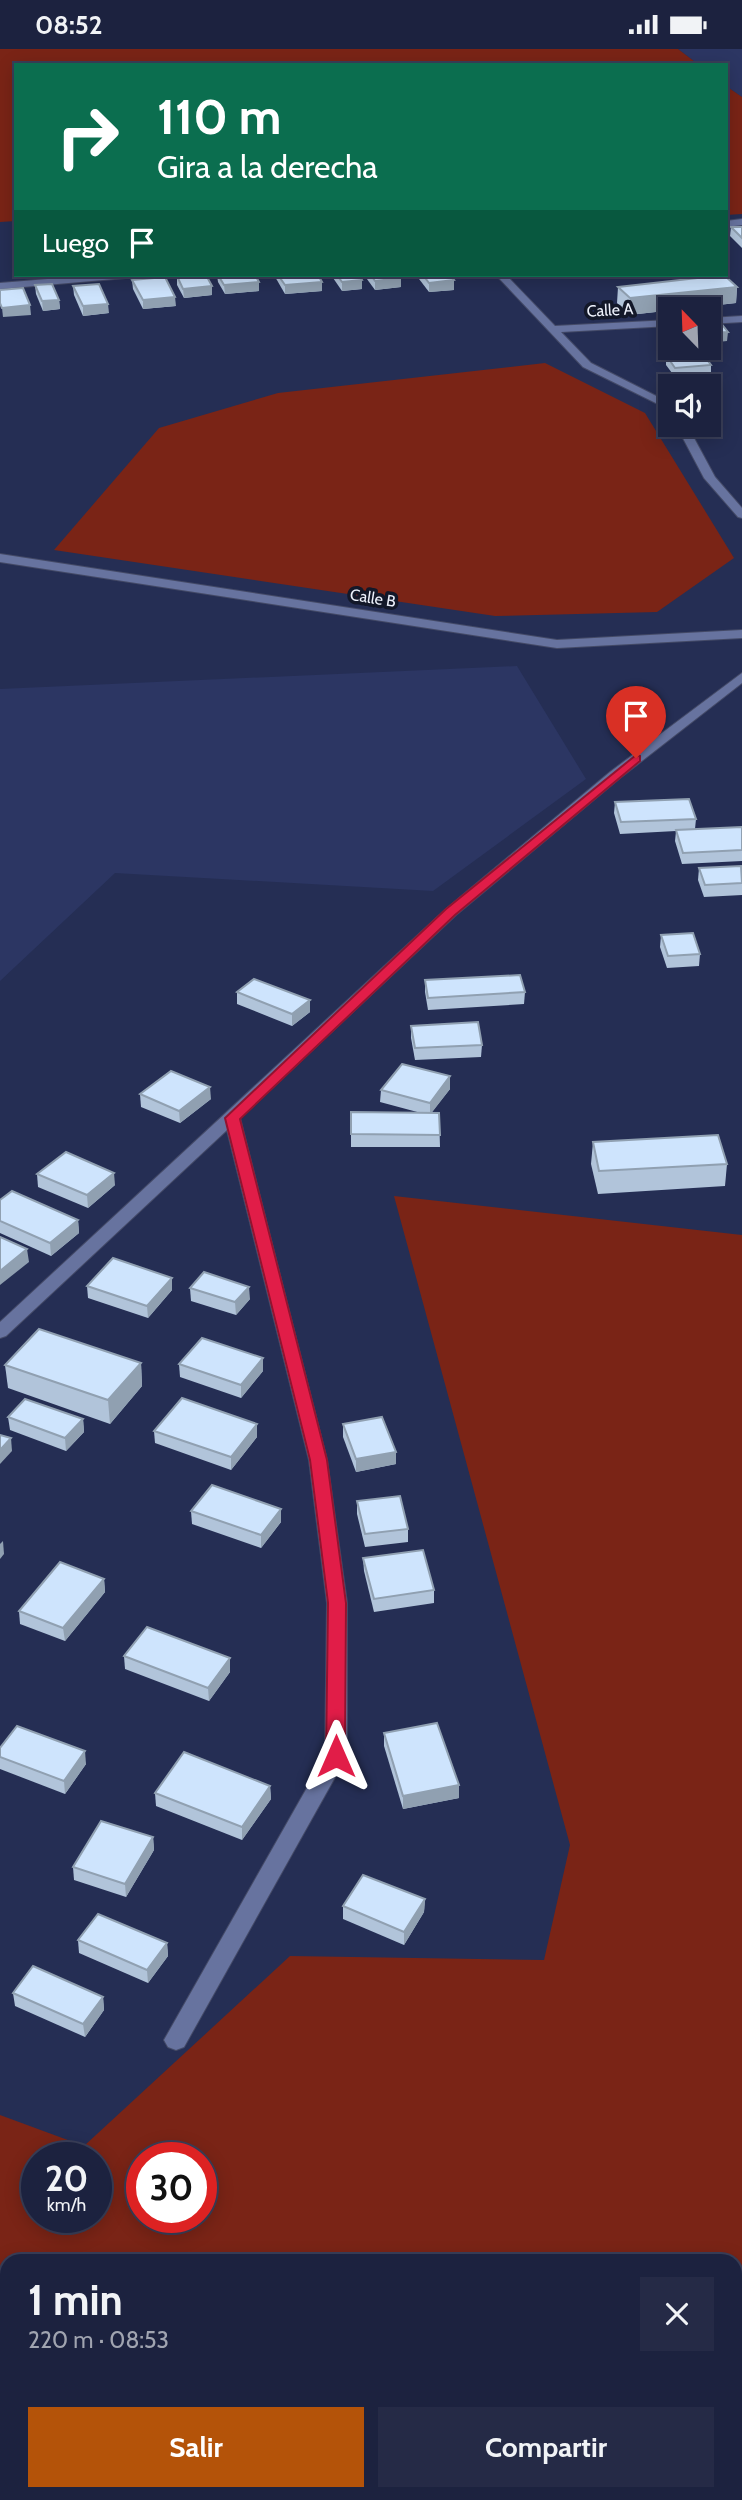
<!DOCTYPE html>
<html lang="es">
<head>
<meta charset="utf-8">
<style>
	:root { --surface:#1c223f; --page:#252a46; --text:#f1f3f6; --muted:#a0a4b0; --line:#3a3f59; --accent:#b45309 }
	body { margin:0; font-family:Cabin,sans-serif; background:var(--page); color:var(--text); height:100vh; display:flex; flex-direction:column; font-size:26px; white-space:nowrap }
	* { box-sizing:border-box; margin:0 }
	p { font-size:23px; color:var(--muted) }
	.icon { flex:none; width:38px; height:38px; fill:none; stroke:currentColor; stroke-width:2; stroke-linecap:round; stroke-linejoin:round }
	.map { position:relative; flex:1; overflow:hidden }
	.drawer { position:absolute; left:0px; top:2205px; width:742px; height:247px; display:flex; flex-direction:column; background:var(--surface); border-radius:21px 21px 0 0; box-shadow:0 4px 18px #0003,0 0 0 2px var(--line) }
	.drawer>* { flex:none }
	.hud { position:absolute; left:14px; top:14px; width:714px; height:214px; border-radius:0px; box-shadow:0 4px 18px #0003,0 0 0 2px var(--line); background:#0b6e4f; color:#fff; overflow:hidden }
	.needle { width:46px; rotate:337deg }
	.controls { position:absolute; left:658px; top:248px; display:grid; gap:14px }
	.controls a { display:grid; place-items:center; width:63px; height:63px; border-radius:0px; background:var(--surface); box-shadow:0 4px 18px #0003,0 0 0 2px var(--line); font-size:35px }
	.speed { position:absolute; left:21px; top:2093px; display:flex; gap:14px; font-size:35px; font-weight:700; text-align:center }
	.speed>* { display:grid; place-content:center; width:91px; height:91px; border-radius:50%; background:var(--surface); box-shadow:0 4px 18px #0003,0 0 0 2px var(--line); line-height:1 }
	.speed small { font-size:18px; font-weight:400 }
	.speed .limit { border:10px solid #d22; background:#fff; color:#111 }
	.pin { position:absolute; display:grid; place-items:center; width:60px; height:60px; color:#fff; margin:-72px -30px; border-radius:50% 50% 50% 0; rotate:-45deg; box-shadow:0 0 7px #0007 }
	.pin .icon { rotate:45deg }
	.me { position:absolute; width:77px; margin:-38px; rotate:0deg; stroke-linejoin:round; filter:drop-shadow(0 0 5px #0008) }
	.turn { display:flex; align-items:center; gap:24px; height:147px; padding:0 28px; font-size:32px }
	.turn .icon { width:91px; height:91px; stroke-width:2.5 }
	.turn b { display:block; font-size:49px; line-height:60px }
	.then { display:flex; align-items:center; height:66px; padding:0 28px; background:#0003; gap:14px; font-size:26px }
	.round { display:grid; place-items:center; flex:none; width:74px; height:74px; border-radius:0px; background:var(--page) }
	.head { display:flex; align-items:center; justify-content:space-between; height:119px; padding:0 28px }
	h1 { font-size:42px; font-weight:700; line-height:52px }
	.primary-button { display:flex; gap:14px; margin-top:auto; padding:14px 28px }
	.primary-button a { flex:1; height:80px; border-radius:0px; background:var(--accent); color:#fff; font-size:28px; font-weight:700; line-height:80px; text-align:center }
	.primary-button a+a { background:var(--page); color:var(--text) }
	.status { display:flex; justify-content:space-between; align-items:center; height:49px; padding:0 35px; background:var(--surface); direction:ltr }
	.status svg { height:19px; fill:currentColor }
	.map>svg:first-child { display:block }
</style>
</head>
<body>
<div class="status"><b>08:52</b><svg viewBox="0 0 49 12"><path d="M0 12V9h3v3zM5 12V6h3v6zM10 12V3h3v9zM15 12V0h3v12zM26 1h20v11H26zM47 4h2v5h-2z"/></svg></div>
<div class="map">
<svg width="742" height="2451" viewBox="0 0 742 2451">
	<rect width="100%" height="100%" fill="#252e54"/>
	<g fill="#2c3663">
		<path d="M678 0H742V48L726 37V16H699Z"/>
		<path d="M517 617 586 730 433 842 115 824 0 932V640Z"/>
	</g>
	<g fill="#7a2416" fill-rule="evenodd">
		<path d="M0 0H678L699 16H16V172L0 173Z"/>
		<path d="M726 37 742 48V165L726 166Z"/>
		<path d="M545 314 645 364 734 509 657 563 495 567 54 501 159 379 278 344Z"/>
		<path d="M394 1147 742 1186V2451H0V2066L84 2097 290 1907 544 1911 570 1796ZM37 2109H96V2168H37ZM142 2109H201V2168H142ZM7 2212H735V2445H7Z"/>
	</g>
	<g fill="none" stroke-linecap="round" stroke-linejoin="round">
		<g stroke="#444a67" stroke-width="2">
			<g id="minor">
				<path d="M742 170V176L726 178V172Z"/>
				<path d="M95 226H131L126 229 0 240V234Z"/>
				<path d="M496 226H506L555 277 670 271V277L561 283 591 314 670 354V361L583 318Z"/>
				<path d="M742 267V273L709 275V269Z"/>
				<path d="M676 376H687L715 428 742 459V469L738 468 704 429Z"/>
				<path d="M0 505 557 591 742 581V589L557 599 0 513Z"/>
				<path d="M742 624V634L620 729 456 866 240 1069 327 1411 347 1554V1707L184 1998 176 2001 168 1998 164 1991 168 1984 325 1707 327 1554 309 1411 227 1081 6 1287 0 1289V1273L446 860 610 723Z"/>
			</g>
		</g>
		<use href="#minor" fill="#67739f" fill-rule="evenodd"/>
	</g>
	<g fill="#b1c4da">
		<path d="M731 178H742V199L730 187Z"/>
		<path d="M217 226H255L259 233V242L225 245 218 233Z"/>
		<path d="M274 226H318L322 242 285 245Z"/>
		<path d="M331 226H359L362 231V240L342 242Z"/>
		<path d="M364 226H399L401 238 375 241Z"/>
		<path d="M416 226H450L454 231V241L429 243Z"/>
		<path d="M177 227 212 237V246L184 249 177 236Z"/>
		<path d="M132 231 176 257 143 260 133 240Z"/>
		<path d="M35 236 59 251 60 260 43 262 36 245Z"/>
		<path d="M73 237 109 264 83 267 74 246Z"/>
		<path d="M618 238H737L736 254 629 266 617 254Z"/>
		<path d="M666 306 711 316V326L675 328 666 316Z"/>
		<path d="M615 753 696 770 695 780 742 778V812L682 815 675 792 676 782 620 785 614 764Z"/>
		<path d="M699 819H742V846L704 848 698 831Z"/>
		<path d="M661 886 700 905 699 917 667 919 660 898Z"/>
		<path d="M425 931 525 943 524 955 428 961 425 943Z"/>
		<path d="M237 943 310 951V963L292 977 237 955Z"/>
		<path d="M411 977 482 996 481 1008 415 1011 411 989Z"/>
		<path d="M450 1040 431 1064H439L440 1098H351V1063L421 1064 380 1053 381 1041Z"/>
		<path d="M140 1045 211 1050 180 1074 141 1058Z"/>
		<path d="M593 1093 727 1115 725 1137 598 1145 591 1115Z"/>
		<path d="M37 1125 115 1136 88 1159 38 1138Z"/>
		<path d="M0 1151 78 1171 79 1184 51 1207 0 1184Z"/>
		<path d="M87 1237 172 1241 148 1269 88 1249Z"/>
		<path d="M190 1239 250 1250 236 1266 191 1252Z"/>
		<path d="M141 1314 142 1337 110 1375 8 1339 5 1316Z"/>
		<path d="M179 1315 263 1322 241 1349 180 1328Z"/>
		<path d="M8 1368 83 1370 84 1383 66 1402 10 1381Z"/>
		<path d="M257 1375V1388L231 1421 155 1394 154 1382Z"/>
		<path d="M343 1375 396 1403V1415L356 1423 343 1388Z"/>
		<path d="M357 1452 408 1480V1493L365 1498 357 1465Z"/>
		<path d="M281 1460V1473L261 1499 192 1475 191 1462Z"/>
		<path d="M363 1509 434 1541V1554L374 1563 364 1522Z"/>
		<path d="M104 1530 105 1543 65 1592 20 1575 19 1562Z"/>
		<path d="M124 1607 230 1623 209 1652 125 1620Z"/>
		<path d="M384 1684 459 1749 403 1760 384 1697Z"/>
		<path d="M0 1699 86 1715 65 1745 0 1720Z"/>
		<path d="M270 1737 271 1750 242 1791 156 1757 155 1744Z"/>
		<path d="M153 1788 154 1801 126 1848 74 1831 73 1818Z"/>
		<path d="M425 1850 424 1863 404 1896 343 1870V1857Z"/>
		<path d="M78 1891 167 1894 168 1907 148 1934 79 1904Z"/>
		<path d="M13 1944 103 1948 104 1961 85 1988 15 1957Z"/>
	</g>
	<g fill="#90a0b1">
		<path d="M401 229V238L375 241V232Z"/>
		<path d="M362 231V240L342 242V233Z"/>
		<path d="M454 231V241L429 243V234Z"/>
		<path d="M259 233V242L225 245 224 236Z"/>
		<path d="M322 233V242L285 245V236Z"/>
		<path d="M212 237V246L184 249 183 240Z"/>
		<path d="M737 238 736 254 629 266 630 249Z"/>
		<path d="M175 248 176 257 143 260V251Z"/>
		<path d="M59 251 60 260 43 262 42 252Z"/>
		<path d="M108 255 109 264 83 267V257Z"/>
		<path d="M30 256 31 266 3 268 2 259Z"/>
		<path d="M728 283 727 292 709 294V284Z"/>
		<path d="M680 299H701V300L680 302Z"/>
		<path d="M310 951V963L292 977V965Z"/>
		<path d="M450 1027V1040L430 1066V1054Z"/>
		<path d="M210 1038 211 1050 180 1074 179 1062Z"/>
		<path d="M114 1124 115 1136 88 1159 87 1146Z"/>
		<path d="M78 1171 79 1184 51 1207 50 1194Z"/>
		<path d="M27 1200 29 1213 0 1236V1222Z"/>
		<path d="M172 1229V1241L148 1269 147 1257Z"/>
		<path d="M249 1238 250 1250 236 1266 235 1253Z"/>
		<path d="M263 1309V1322L241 1349V1336Z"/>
		<path d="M141 1314 142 1337 110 1375 108 1351Z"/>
		<path d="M83 1370 84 1383 66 1402 65 1389Z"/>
		<path d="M257 1375V1388L231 1421V1408Z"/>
		<path d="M11 1389 12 1402 0 1415V1401Z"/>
		<path d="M396 1403V1415L356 1423V1410Z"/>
		<path d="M281 1460V1473L261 1499V1486Z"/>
		<path d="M3 1492 4 1505 0 1510V1495Z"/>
		<path d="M104 1530 105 1543 65 1592 63 1579Z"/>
		<path d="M230 1609V1623L209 1652 208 1639Z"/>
		<path d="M85 1702 86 1715 65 1745 64 1732Z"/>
		<path d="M459 1736V1749L403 1760V1747Z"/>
		<path d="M270 1737 271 1750 242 1791V1778Z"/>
		<path d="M153 1788 154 1801 126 1848 125 1835Z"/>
		<path d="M425 1850 424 1863 404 1896V1883Z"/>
		<path d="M167 1894 168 1907 148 1934 147 1921Z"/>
		<path d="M103 1948 104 1961 85 1988 83 1975Z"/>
	</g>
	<g fill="#cee4fd" stroke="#90a0b1" stroke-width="2">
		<path d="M731 178H742V189Z"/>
		<path d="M195 226H206L212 237 183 240 177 227Z"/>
		<path d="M218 226H255L259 233 224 236Z"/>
		<path d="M278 226H318L322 233 285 236Z"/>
		<path d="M337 226H359L362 231 342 233Z"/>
		<path d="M371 226H399L401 229 375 232Z"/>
		<path d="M423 226H450L454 231 429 234Z"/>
		<path d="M724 226 737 238 630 249 618 238Z"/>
		<path d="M165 228 175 248 143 251 132 231Z"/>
		<path d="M52 235 59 251 42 252 35 236Z"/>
		<path d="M99 235 108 255 83 257 73 237Z"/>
		<path d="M23 239 30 256 2 259 0 254V241Z"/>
		<path d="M709 268H716L728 283 709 284Z"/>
		<path d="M702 304 711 316 675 319 666 306Z"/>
		<path d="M689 750 696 770 621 773 615 753Z"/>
		<path d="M742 778V801L683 804 676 781Z"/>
		<path d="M741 817 742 834 705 836 699 819Z"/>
		<path d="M693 884 700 905 668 907 661 886Z"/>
		<path d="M520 926 525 943 428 949 425 931Z"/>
		<path d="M254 930 310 951 292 965 237 943Z"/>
		<path d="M478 973 482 996 415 999 411 977Z"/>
		<path d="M402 1015 450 1027 430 1054 381 1041Z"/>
		<path d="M171 1022 210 1038 179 1062 140 1045Z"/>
		<path d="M351 1063 439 1064 440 1086 351 1085Z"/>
		<path d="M718 1086 727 1115 599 1122 593 1093Z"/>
		<path d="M66 1103 114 1124 87 1146 37 1125Z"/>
		<path d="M12 1142 78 1171 50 1194 0 1172V1151Z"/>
		<path d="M0 1188 27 1200 0 1222Z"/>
		<path d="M113 1209 172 1229 147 1257 87 1237Z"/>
		<path d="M204 1223 249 1238 235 1253 190 1239Z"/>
		<path d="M39 1280 141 1314 108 1351 5 1316Z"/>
		<path d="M202 1289 263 1309 241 1336 179 1315Z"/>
		<path d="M182 1349 257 1375 231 1408 154 1382Z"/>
		<path d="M25 1350 83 1370 65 1389 8 1368Z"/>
		<path d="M382 1368 396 1403 356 1410 343 1375Z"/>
		<path d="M0 1386 11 1389 0 1401Z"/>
		<path d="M212 1436 281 1460 261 1486 191 1462Z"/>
		<path d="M400 1447 408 1480 365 1485 357 1452Z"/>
		<path d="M423 1501 434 1541 374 1550 363 1509Z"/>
		<path d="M60 1513 104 1530 63 1579 19 1562Z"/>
		<path d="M147 1578 230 1609 208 1639 124 1607Z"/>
		<path d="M437 1674 459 1736 403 1747 384 1684Z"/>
		<path d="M17 1677 85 1702 64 1732 0 1708V1699Z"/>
		<path d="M184 1703 270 1737 242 1778 155 1744Z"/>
		<path d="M101 1772 153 1788 125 1835 73 1818Z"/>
		<path d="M363 1826 425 1850 404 1883 343 1857Z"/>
		<path d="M98 1865 167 1894 147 1921 78 1891Z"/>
		<path d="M33 1917 103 1948 83 1975 13 1944Z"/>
	</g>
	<path fill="#e11d48" stroke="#92132f" stroke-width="2" d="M636 706 640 707V712L455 866 240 1070 327 1411 346 1554 345 1707 343 1712 336 1714 329 1712 326 1707 328 1554 310 1411 225 1069 446 860Z"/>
	<g text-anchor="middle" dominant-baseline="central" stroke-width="7" stroke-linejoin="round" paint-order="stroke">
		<g font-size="16" fill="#edf1fb" stroke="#131829">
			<text transform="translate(610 261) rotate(-3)">Calle A</text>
			<text transform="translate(373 549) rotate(9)">Calle B</text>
		</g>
	</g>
</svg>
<div class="controls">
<a><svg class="needle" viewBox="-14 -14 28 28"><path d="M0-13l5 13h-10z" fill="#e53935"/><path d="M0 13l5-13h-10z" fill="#a0a4b0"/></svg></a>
<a><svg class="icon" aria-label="sound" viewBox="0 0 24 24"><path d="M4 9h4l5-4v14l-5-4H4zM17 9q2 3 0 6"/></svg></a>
</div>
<div class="speed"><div>20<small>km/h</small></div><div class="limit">30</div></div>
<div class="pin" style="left:636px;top:709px;background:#d93025"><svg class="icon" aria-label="arrive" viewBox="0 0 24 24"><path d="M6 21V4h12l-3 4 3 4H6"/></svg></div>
<svg class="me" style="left:336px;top:1707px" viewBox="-20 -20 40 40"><path d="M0-17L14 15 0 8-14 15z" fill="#e11d48" stroke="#fff" stroke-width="4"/></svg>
<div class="hud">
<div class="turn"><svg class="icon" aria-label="right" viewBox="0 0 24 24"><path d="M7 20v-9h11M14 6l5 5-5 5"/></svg><div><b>110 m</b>Gira a la derecha</div></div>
<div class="then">Luego<svg class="icon" aria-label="arrive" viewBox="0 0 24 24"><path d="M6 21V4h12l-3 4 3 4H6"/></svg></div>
</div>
<section class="drawer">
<div class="head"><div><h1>1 min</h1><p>220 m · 08:53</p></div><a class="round"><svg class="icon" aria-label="close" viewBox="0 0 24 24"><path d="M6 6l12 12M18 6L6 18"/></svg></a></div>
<div class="primary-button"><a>Salir</a><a>Compartir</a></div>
</section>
</div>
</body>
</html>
